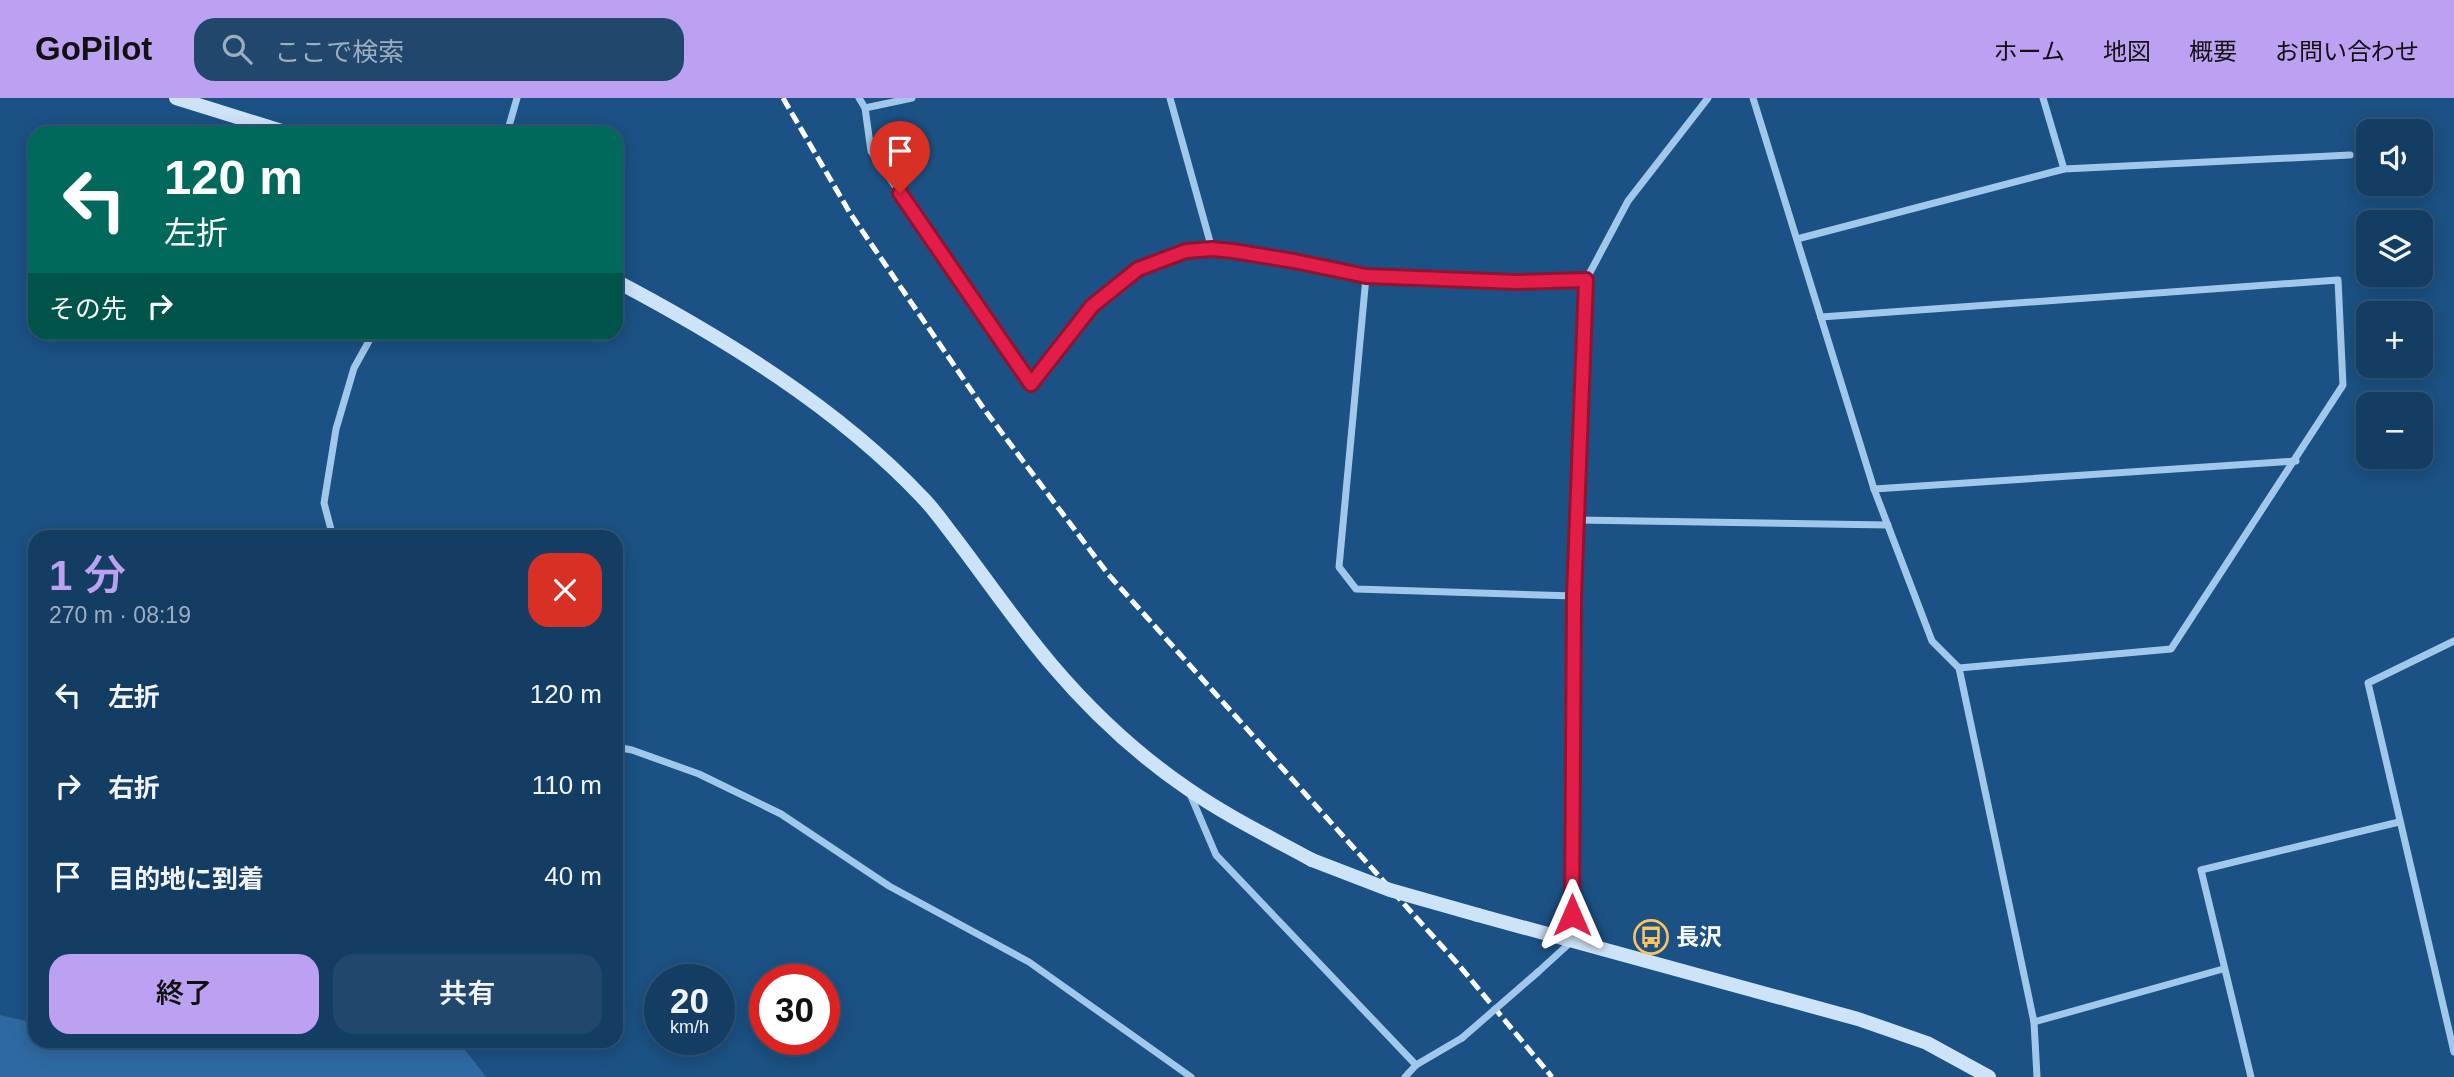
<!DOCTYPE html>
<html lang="ja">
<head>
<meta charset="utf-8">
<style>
	:root { --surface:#143d63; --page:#21486c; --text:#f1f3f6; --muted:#9daebe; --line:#335678; --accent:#bca0f2 }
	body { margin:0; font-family:Helvetica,"Noto Sans JP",sans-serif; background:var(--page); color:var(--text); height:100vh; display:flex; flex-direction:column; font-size:26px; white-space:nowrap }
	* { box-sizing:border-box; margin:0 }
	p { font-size:23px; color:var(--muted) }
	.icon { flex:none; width:38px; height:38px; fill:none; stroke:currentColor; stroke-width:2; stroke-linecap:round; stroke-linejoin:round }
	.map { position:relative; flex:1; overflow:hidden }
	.drawer { position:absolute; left:28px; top:432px; width:595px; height:518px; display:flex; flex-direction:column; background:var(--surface); border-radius:21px; box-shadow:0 4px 18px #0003,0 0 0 2px var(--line) }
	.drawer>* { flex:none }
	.banner { position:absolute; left:28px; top:28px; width:595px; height:214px; border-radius:21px; box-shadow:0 4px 18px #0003,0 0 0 2px var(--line); background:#00695c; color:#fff; overflow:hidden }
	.controls { position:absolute; left:2356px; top:21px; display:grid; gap:14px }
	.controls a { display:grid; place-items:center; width:77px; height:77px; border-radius:14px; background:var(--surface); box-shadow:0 4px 18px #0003,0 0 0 2px var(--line); font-size:35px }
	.speed { position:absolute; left:644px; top:866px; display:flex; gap:14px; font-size:35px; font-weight:700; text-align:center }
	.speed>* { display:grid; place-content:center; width:91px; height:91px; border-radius:50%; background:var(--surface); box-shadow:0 4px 18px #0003,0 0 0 2px var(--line); line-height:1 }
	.speed small { font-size:18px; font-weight:400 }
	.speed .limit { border:10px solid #d22; background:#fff; color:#111 }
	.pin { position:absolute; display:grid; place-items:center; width:60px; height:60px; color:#fff; margin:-72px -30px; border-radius:50% 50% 50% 0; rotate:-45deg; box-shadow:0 0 7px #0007 }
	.pin .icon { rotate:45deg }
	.me { position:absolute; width:77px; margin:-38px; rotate:0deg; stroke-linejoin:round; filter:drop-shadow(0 0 5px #0008) }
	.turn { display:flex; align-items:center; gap:24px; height:147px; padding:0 21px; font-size:32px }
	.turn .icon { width:91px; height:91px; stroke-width:2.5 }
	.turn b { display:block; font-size:49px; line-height:60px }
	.then { display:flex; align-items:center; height:66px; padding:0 21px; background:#0003; gap:14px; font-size:26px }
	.round { display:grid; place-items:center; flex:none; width:74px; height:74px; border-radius:21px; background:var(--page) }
	.head { display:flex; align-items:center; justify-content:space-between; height:119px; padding:0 21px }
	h1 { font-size:42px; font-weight:600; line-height:52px; color:var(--accent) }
	.action { display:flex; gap:14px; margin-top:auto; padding:14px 21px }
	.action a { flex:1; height:80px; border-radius:21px; background:var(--accent); color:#111; font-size:28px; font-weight:600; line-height:80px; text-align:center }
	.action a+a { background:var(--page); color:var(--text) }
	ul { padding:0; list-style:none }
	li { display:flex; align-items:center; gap:21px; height:91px; padding:0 21px }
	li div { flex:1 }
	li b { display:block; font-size:26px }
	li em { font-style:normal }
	header { display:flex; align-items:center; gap:42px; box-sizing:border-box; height:98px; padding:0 35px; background:var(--accent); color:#111 }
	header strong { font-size:33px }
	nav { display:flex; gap:38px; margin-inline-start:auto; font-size:24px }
	.search { width:490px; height:63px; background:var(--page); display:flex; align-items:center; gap:18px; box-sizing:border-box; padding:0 24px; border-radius:21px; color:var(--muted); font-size:26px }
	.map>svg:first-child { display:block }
</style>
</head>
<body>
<header>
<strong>GoPilot</strong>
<div class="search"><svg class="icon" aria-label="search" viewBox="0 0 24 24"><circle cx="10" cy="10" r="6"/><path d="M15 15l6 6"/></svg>ここで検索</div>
<nav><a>ホーム</a><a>地図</a><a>概要</a><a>お問い合わせ</a></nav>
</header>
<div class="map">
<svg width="2454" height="979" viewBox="0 0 2454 979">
	<rect width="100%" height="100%" fill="#1b5184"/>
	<path fill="#2e6aa2" d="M0 917 35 925V943H448L460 945 486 979H0Z"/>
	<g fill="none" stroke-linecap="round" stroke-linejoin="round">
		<g stroke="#a1c8eb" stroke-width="7">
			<path d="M859 0 865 10 871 53 1031 286 1092 208 1138 171 1186 153 1212 151 1232 153 1295 163 1366 179 1517 184 1586 182"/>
			<path d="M1170 0 1212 151"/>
			<path d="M1753 0 1874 391 1932 543 1959 570 2034 924 2037 979"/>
			<path d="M2043 0 2064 71"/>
			<path d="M865 10 912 0"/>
			<path d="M507 35 517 0"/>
			<path d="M1797 141 2064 71 2350 57"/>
			<path d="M1366 179 1339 469 1356 491 1574 498"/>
			<path d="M1821 219 2338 182 2343 287 2171 551 1959 570"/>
			<path d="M1874 391 2296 363"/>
			<path d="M1577 422 1888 427"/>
			<path d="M333 439 324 405 336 331 354 270 374 234"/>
			<path d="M2454 543 2368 585 2454 954"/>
			<path d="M616 649 632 652 699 676 781 716 889 788 1029 864 1191 979"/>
			<path d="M1190 696 1216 757 1416 967"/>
			<path d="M1538 874 1572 843 1574 498 1586 182 1628 103 1708 0"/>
			<path d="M2034 924 2223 871"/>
			<path d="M1405 979 1416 967 1462 940"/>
			<path d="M2251 979 2201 772 2399 724"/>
		</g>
		<g stroke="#cde3f8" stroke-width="14">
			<path d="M176 0 288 35"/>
			<path d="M616 183C724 240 838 310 922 399 933 410 942 423 952 436 985 479 1016 525 1051 566 1090 612 1138 657 1188 691 1227 718 1270 739 1312 762"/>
			<path d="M1478 817 1858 921 1927 945 1989 979"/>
		</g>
		<path stroke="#fff" stroke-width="5" stroke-dasharray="12 5" stroke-linecap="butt" d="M783 0 850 115 984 311 1108 476 1457 865 1552 979"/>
		<path stroke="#a1c8eb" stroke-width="7" d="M1462 940 1538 874"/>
		<path stroke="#cde3f8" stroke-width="14" d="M1312 762 1390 792 1478 817"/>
	</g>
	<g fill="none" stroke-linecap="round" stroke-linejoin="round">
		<g stroke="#92132f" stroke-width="18">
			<path id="route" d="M900 95 1031 286 1092 208 1138 171 1186 153 1212 151 1233 153 1294 163 1366 178 1517 184 1586 182 1574 498 1572 817"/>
		</g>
		<use href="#route" stroke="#e11d48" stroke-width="12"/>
	</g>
	<defs>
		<g id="bus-ring" transform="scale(1.75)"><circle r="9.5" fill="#1b5184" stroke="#fcc35e" stroke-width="1.5"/><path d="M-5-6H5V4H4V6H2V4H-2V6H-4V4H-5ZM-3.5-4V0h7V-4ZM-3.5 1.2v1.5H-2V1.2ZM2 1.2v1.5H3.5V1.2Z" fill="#fcc35e"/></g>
	</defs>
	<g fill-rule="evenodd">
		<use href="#bus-ring" x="1651" y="839"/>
	</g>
	<g text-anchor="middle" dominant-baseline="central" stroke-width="6" stroke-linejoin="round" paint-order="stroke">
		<g font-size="23" font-weight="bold" fill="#fff" stroke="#1b5184" text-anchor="start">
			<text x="1676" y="839">長沢</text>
		</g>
	</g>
</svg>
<div class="controls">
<a><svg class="icon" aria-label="sound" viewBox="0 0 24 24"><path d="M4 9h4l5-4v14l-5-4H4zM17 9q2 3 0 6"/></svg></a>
<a><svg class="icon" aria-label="layers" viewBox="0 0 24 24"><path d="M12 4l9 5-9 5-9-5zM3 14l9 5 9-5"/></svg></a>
<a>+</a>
<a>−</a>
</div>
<div class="speed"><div>20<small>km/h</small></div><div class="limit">30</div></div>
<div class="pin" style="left:900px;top:95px;background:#d93025"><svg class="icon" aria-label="arrive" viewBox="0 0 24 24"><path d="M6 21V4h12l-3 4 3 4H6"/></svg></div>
<svg class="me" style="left:1572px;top:817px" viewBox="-20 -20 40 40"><path d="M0-17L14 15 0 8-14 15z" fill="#e11d48" stroke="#fff" stroke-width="4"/></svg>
<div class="banner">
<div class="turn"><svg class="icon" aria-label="left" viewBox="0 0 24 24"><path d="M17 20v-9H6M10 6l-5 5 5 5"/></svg><div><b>120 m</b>左折</div></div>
<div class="then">その先<svg class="icon" aria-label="right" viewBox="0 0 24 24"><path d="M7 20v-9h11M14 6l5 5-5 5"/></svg></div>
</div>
<section class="drawer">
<div class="head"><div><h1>1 分</h1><p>270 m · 08:19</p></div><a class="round" style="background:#d93025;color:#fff"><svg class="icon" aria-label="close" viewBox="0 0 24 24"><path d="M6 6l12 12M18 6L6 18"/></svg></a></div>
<ul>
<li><svg class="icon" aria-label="left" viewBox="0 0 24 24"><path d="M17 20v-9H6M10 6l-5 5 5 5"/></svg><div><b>左折</b></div><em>120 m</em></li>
<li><svg class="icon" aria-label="right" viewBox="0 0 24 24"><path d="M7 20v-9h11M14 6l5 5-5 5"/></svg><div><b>右折</b></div><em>110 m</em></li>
<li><svg class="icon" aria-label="arrive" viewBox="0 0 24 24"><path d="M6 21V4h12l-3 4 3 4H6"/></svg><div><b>目的地に到着</b></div><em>40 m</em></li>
</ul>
<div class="action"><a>終了</a><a>共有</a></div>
</section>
</div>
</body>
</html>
